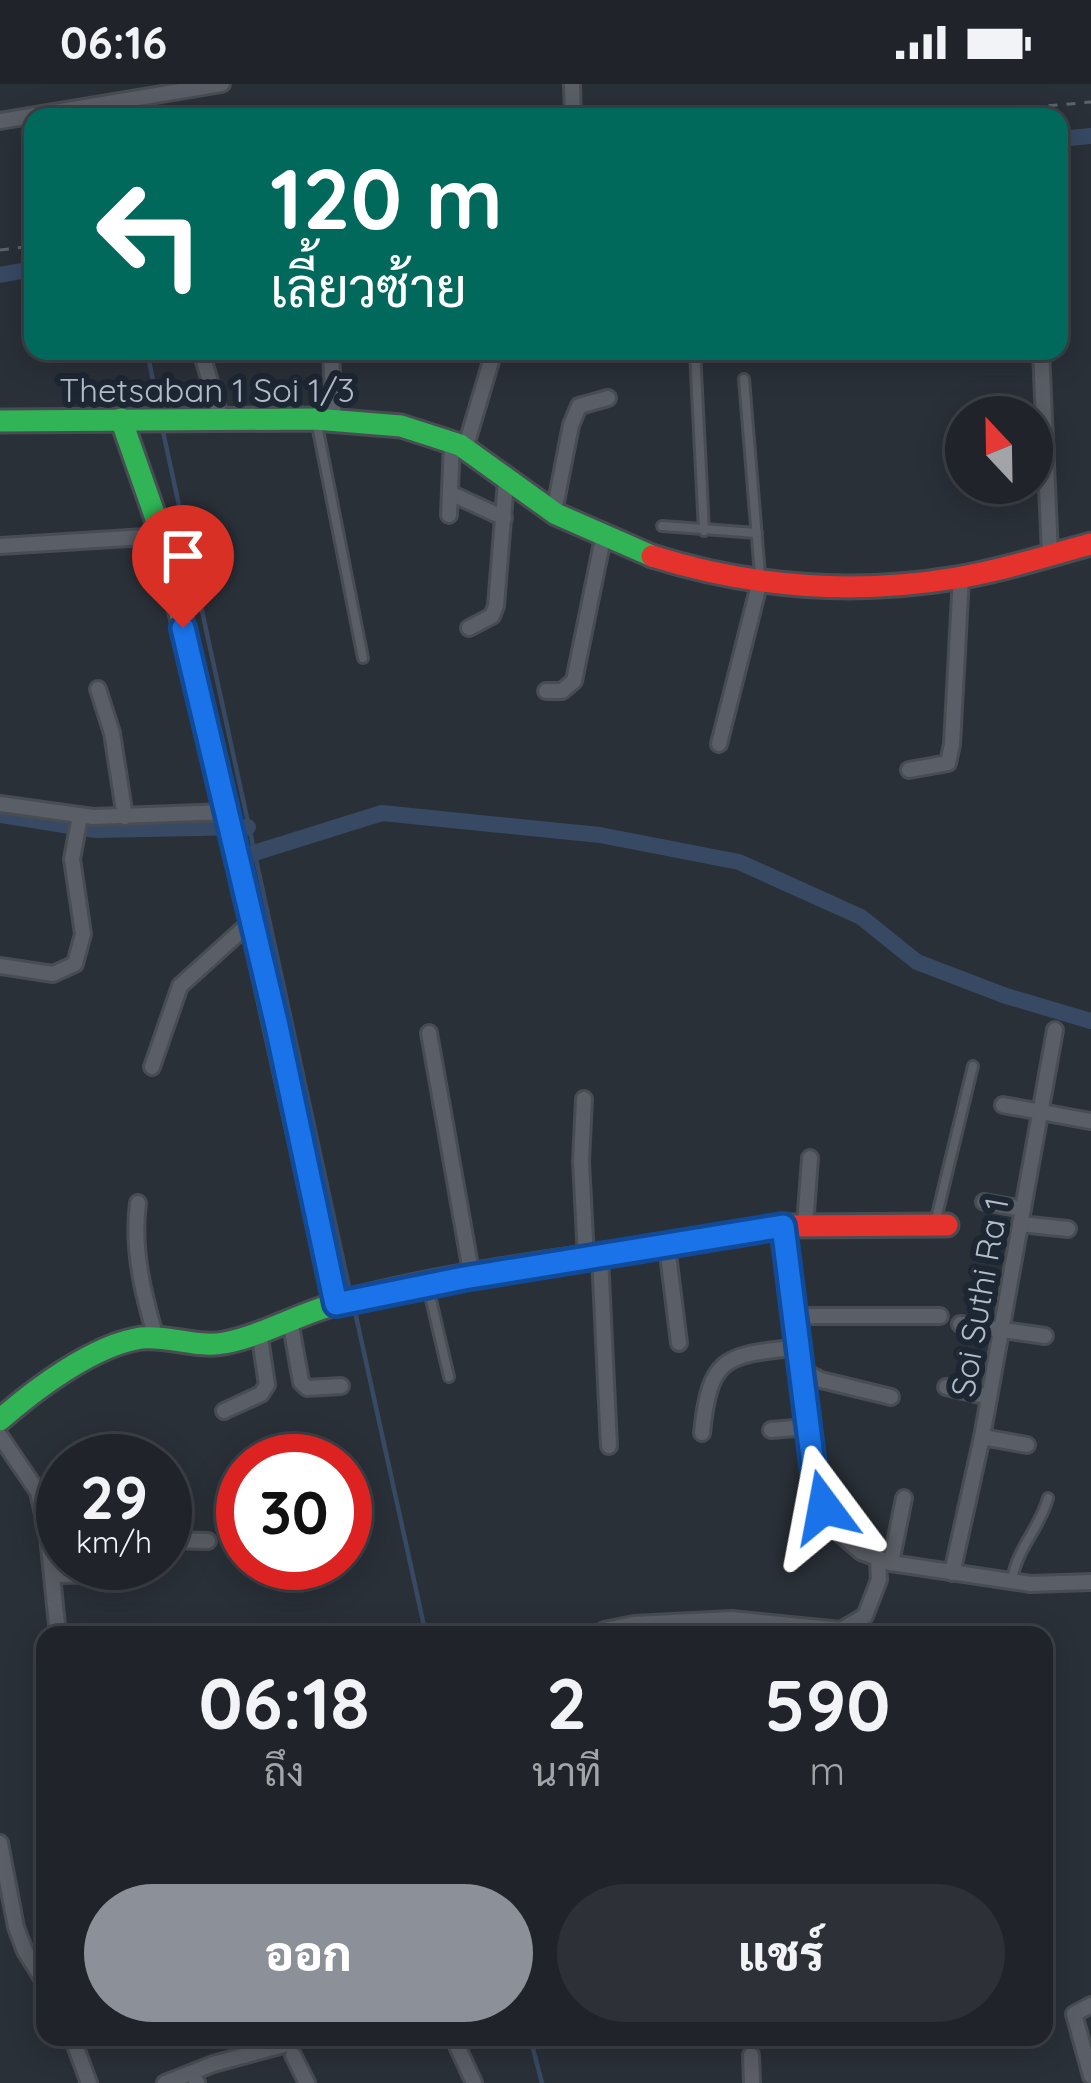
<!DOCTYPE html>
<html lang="th">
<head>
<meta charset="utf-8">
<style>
	:root { --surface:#20242a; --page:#2d3036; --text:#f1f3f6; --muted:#a2a4a8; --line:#3d4147; --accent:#8c9099 }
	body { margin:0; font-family:Quicksand,Sarabun,sans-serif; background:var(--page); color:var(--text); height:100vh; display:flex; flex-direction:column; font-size:45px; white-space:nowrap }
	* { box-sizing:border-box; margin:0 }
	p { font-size:39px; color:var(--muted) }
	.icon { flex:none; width:66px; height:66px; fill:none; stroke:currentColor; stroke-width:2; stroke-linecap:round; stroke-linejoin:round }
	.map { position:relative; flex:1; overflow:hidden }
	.details { position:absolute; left:36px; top:1542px; width:1017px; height:420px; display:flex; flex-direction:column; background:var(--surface); border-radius:24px; box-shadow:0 6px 30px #0003,0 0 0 3px var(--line) }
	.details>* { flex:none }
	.hud { position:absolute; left:24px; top:24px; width:1044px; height:252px; border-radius:24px; box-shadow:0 6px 30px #0003,0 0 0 3px var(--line); background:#00695c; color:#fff; overflow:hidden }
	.needle { width:78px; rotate:338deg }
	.tools { position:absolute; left:945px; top:312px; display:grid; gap:24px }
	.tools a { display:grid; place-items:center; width:108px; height:108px; border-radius:50%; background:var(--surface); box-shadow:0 6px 30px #0003,0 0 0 3px var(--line); font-size:60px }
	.speed { position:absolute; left:36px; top:1350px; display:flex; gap:24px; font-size:60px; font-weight:700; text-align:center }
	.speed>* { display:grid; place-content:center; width:156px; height:156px; border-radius:50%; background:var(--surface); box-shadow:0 6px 30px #0003,0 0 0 3px var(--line); line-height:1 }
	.speed small { font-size:30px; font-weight:400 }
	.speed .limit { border:18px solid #d22; background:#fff; color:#111 }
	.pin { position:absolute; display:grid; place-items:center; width:102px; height:102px; color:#fff; margin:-123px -51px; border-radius:50% 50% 50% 0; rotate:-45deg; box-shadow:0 0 12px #0007 }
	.pin .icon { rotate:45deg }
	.me { position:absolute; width:132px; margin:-66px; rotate:347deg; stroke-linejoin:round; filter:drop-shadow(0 0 9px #0008) }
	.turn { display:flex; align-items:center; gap:42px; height:252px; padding:0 48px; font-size:54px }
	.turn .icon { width:156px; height:156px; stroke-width:2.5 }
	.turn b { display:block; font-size:84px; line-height:102px }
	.eta { display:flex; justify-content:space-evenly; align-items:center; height:204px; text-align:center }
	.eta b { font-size:72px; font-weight:800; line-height:84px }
	.primary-button { display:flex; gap:24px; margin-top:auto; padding:24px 48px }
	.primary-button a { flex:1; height:138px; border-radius:72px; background:var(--accent); color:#fff; font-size:48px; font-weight:800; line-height:138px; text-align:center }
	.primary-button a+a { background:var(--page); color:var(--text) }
	.status { display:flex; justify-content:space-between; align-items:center; height:84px; padding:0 60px; background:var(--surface); direction:ltr }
	.status svg { height:33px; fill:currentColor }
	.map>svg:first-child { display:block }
</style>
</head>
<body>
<div class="status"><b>06:16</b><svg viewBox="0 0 49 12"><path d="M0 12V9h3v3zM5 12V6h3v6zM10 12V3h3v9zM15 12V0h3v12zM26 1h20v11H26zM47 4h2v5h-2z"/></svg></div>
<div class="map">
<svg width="1091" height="1999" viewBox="0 0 1091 1999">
	<rect width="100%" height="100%" fill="#2a3038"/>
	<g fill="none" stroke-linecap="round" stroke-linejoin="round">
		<g stroke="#384963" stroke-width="4.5">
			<path d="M147 267 159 326"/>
			<path d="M162 343 351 1212"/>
			<path d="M354 1223 426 1551"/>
			<path d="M530 1953 542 1999"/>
		</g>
		<g stroke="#384963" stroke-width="16">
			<path d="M1059 55 1091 52"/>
			<path d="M0 191 33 185"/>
			<path d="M0 731 95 746 248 743"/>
			<path d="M254 769 382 729 600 751 739 778 861 833 917 878 1006 912 1091 937"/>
		</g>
		<g stroke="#484c53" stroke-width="14">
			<g id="lane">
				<path d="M695 267 704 447"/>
				<path d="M744 295 760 491"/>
				<path d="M316 336 363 574"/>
				<path d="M662 442 757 449"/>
				<path d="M935 1139 973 982"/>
				<path d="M428 1203 449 1293"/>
				<path d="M1012 1496C1017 1464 1040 1444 1048 1414"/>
			</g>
		</g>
		<g stroke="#484c53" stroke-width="20">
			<g id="street">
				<path d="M572 0 573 33"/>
				<path d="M0 37 222 0"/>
				<path d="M201 267 221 335"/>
				<path d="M331 267 334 335"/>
				<path d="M1041 267 1050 470"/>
				<path d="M465 365 494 267"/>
				<path d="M450 409 504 434"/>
				<path d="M554 428 571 341 579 322 608 314"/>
				<path d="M449 431 452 357"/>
				<path d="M0 462 162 452"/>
				<path d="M469 544 492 532 496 522 506 397"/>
				<path d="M98 605 112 649 125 733"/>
				<path d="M546 607H562L574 597 603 454"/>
				<path d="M719 660 760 497"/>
				<path d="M909 686 948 679 952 660 961 493"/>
				<path d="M0 720 93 733 227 728"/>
				<path d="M0 882 53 890 75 880 83 850 72 775 80 732"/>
				<path d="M429 949 472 1193"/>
				<path d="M152 983 180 902 252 837"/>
				<path d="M584 1015 581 1077 586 1174"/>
				<path d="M1003 1021 1090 1037"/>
				<path d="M984 1118 1023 1125"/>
				<path d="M138 1119C132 1165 143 1210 156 1254"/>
				<path d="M1020 1140 1068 1145"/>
				<path d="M783 1142 815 1397 839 1449 861 1468 891 1479 1031 1500 1091 1498"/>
				<path d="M805 1142 810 1074"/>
				<path d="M667 1162 679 1259"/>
				<path d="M600 1172 609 1362"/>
				<path d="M794 1232H940"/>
				<path d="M290 1236 301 1298 307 1304 341 1302"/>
				<path d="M960 1240 1045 1252"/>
				<path d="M801 1286 821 1296 891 1313"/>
				<path d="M946 1303 989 1313"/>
				<path d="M224 1327 261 1310 267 1301 259 1247"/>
				<path d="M771 1346 808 1343"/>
				<path d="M702 1349C710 1270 726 1272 798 1263"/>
				<path d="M0 1352 38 1408 48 1452 58 1551"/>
				<path d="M982 1353 1027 1361"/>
				<path d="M165 1456 208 1457"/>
				<path d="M891 1479 904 1414"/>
				<path d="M952 1489 982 1353 1055 946"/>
				<path d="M53 1491 129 1490"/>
				<path d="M604 1546 634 1540 732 1535 841 1546 865 1532 879 1496 878 1476"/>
				<path d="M0 1759 16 1843 25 1867 45 1899"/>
				<path d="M1091 1921 1074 1930 1091 1992"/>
				<path d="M72 1953 89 1999"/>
				<path d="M453 1953 474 1999"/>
				<path d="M293 1971 307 1999"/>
				<path d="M751 1971 752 1999"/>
				<path d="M196 1997 197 1999"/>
				<path d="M165 1999 213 1980 287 1960"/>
			</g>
		</g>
		<g stroke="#484c53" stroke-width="27">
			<g id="fast">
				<path d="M121 335 162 452 237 771"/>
				<path d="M0 337 315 335 401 342 460 361 556 430 652 472"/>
				<path d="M0 1336C35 1305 94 1261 141 1254 168 1251 197 1264 224 1259 262 1252 298 1230 336 1220 456 1187 584 1175 706 1155"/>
			</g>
		</g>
		<g stroke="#484c53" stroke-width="27">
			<g id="jam">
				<path d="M652 472C750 503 854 511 956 494 1001 487 1046 472 1091 460"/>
				<path d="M237 771 336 1220"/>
				<path d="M706 1155 783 1142 947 1141"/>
			</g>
		</g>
		<g stroke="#5d636a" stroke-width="3" stroke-dasharray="9 9" stroke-linecap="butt">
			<path d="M923 33 1091 18"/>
			<path d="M0 166 33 162"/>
		</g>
		<use href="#lane" stroke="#5a5e66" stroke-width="8"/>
		<use href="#street" stroke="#5a5e66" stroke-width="14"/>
		<use href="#fast" stroke="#30b455" stroke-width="21"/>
		<use href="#jam" stroke="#e5322d" stroke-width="21"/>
	</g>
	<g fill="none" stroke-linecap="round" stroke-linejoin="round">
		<g stroke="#114b97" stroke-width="30">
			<path id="route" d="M183 544 277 942 336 1220 464 1194 783 1142 815 1397 824 1423"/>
		</g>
		<use href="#route" stroke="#1a73e8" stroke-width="21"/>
	</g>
	<g text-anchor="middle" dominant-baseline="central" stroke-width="12" stroke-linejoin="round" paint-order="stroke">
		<g font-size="33" fill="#b4bcc9" stroke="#1d2633">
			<text x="207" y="305">Thetsaban 1 Soi 1/3</text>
			<text transform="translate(979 1213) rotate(-80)">Soi Suthi Ra 1</text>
		</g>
	</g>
</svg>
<div class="tools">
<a><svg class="needle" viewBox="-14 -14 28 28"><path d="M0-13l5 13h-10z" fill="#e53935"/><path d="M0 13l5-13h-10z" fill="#a2a4a8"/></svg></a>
</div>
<div class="speed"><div>29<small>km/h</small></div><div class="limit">30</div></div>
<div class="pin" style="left:183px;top:544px;background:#d93025"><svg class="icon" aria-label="arrive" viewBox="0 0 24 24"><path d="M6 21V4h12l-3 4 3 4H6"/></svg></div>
<svg class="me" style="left:824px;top:1423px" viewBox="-20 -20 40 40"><path d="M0-17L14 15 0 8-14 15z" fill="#1a73e8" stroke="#fff" stroke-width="4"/></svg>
<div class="hud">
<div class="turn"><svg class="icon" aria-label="left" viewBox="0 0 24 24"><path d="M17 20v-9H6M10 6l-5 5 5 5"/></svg><div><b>120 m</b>เลี้ยวซ้าย</div></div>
</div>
<section class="details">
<div class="eta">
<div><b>06:18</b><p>ถึง</p></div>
<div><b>2</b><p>นาที</p></div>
<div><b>590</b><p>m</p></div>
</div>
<div class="primary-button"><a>ออก</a><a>แชร์</a></div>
</section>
</div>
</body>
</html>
